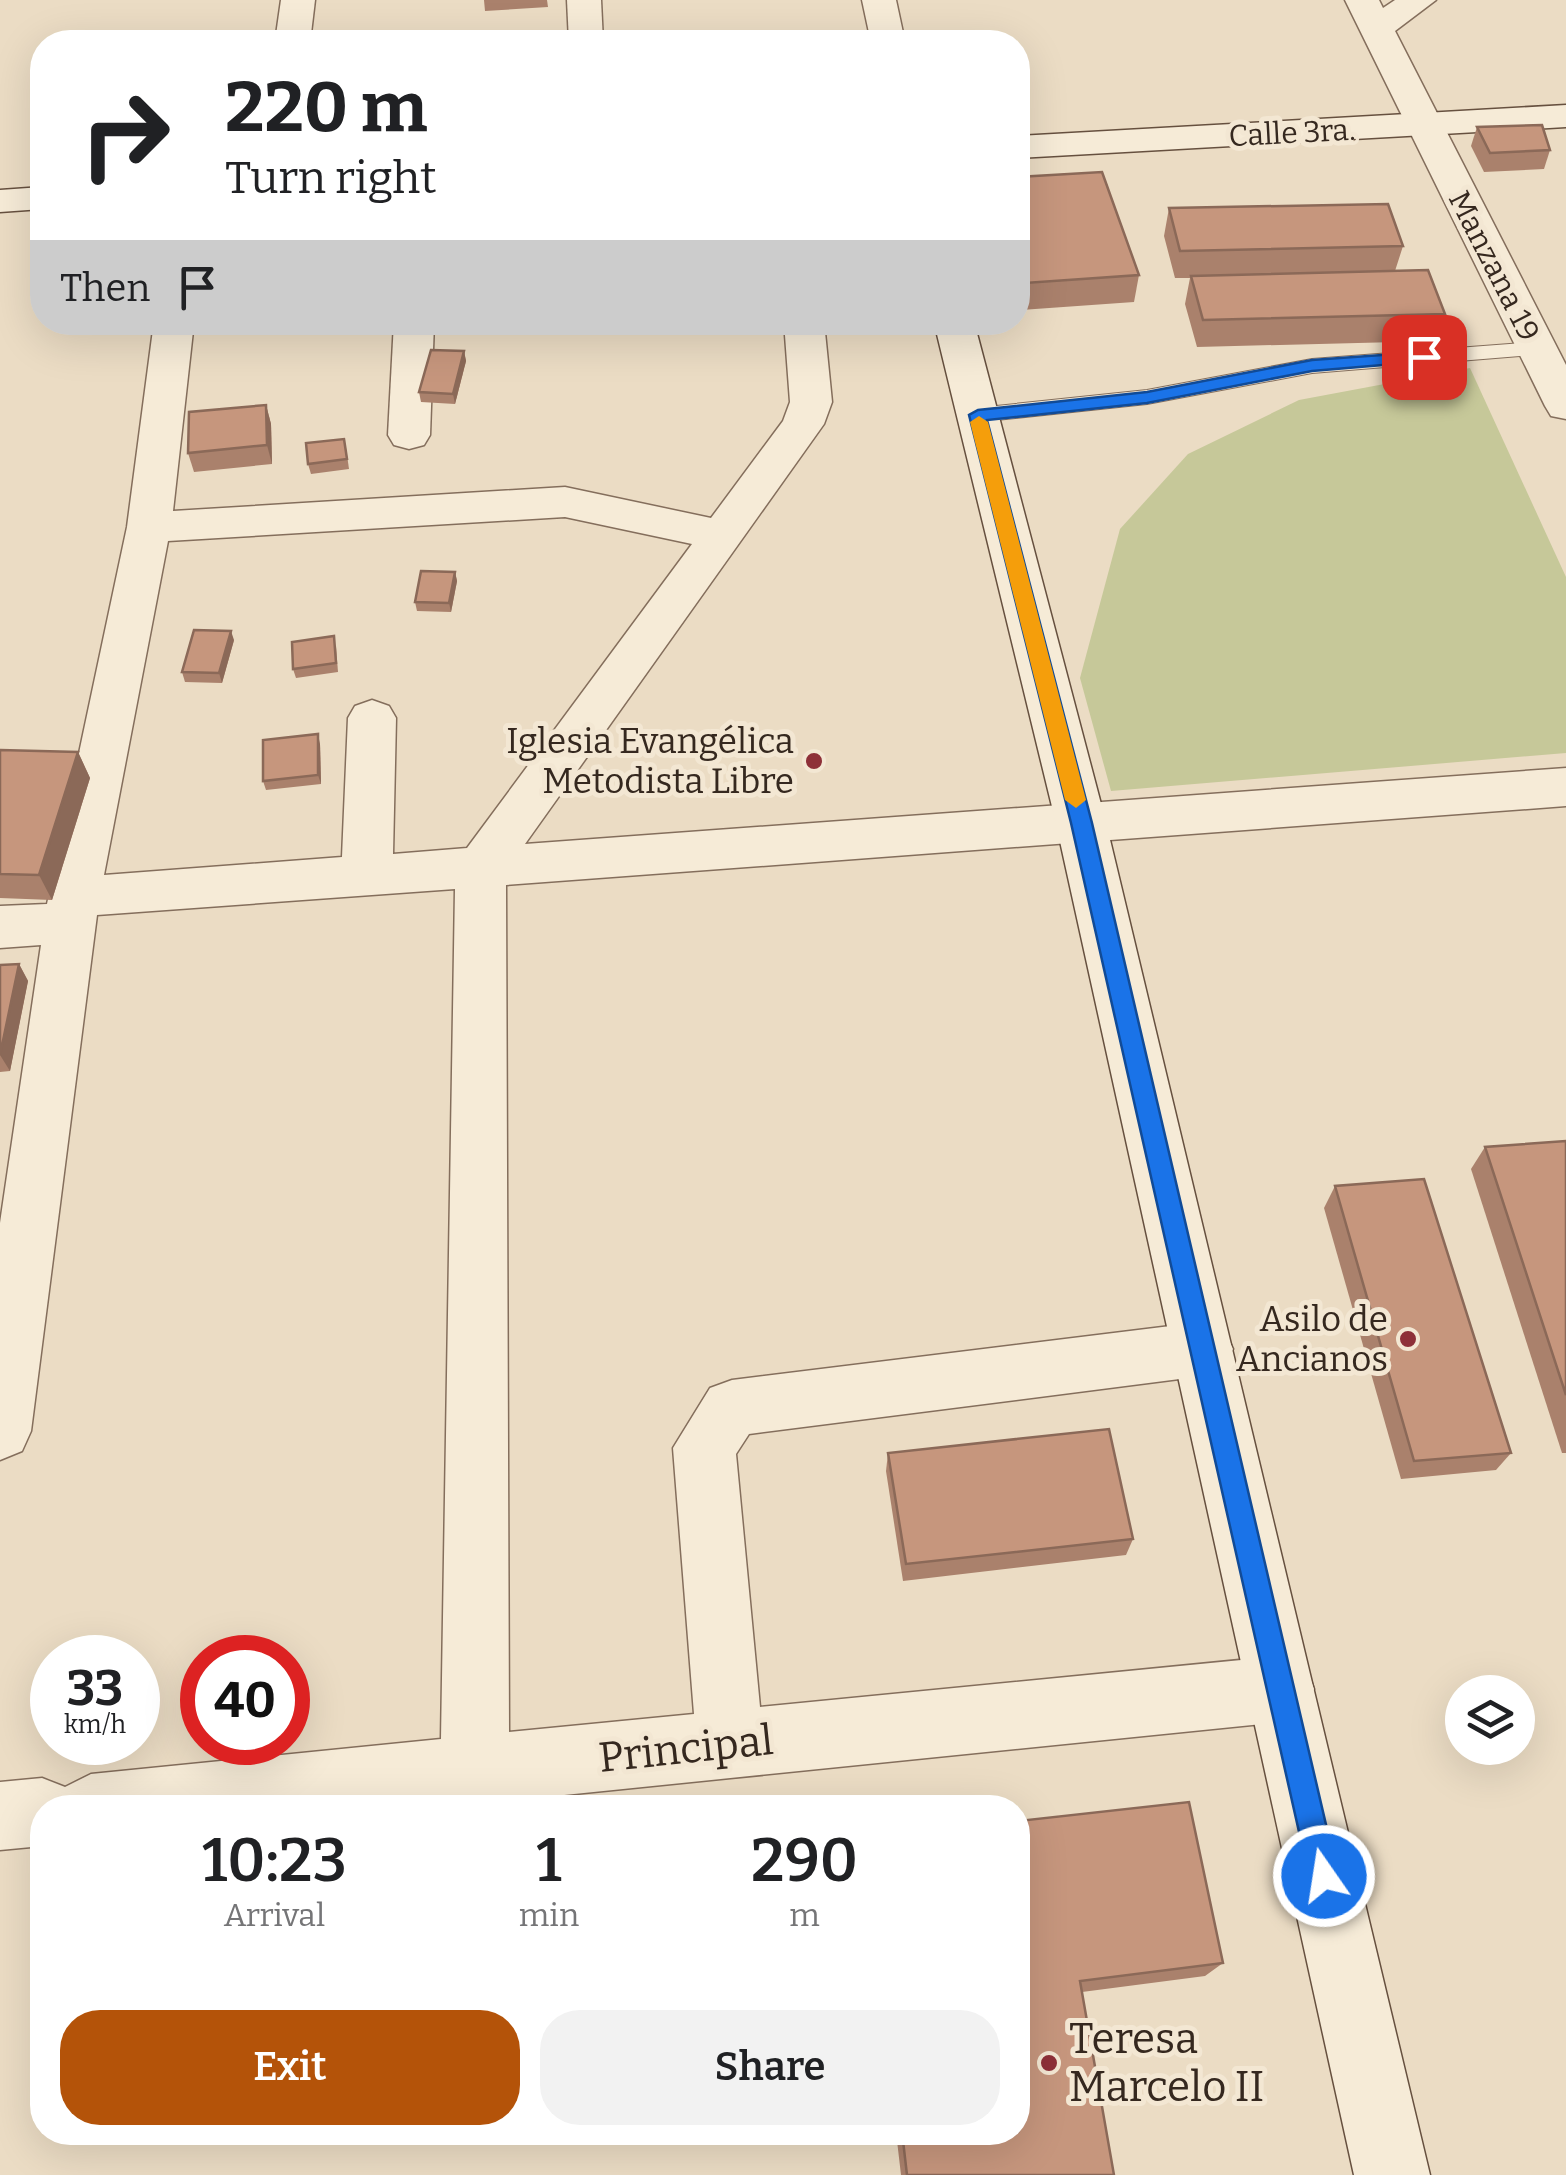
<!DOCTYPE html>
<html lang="en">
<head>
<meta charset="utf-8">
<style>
	:root { --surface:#fff; --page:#f2f2f2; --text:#202124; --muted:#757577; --accent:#b45309 }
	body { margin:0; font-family:Bitter,serif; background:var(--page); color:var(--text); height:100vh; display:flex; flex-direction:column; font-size:38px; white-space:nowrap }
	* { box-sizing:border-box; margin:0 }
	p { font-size:32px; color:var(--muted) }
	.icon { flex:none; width:55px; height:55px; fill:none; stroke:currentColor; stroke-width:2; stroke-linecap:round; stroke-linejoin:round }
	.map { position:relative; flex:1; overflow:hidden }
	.panel { position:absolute; left:30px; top:1795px; width:1000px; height:350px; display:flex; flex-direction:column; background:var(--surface); border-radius:40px; box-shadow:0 10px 40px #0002 }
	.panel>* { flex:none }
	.banner { position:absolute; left:30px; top:30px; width:1000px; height:305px; border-radius:40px; box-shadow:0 10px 40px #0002; background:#fff; color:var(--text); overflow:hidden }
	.controls { position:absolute; left:1445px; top:1675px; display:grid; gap:20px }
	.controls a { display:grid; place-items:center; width:90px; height:90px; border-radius:50%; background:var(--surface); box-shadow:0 10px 40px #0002; font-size:50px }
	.speed { position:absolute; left:30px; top:1635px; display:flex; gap:20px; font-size:50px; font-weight:700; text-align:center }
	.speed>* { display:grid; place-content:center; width:130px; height:130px; border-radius:50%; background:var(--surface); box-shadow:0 10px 40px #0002; line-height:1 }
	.speed small { font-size:25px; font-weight:400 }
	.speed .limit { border:15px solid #d22; background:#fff; color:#111 }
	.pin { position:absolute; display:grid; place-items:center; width:85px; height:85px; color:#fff; margin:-42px; border-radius:20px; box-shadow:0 5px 15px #0006 }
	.me { position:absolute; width:110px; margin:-55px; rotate:347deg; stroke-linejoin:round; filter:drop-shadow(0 0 8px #0008) }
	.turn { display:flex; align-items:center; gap:35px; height:210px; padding:0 30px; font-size:45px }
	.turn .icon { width:130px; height:130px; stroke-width:2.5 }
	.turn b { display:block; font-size:70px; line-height:85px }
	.then { display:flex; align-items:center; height:95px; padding:0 30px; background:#0003; gap:20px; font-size:38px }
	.eta { display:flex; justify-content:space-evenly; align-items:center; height:170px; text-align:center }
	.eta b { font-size:60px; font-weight:600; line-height:70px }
	.button { display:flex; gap:20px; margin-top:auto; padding:20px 30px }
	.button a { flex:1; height:115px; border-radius:40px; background:var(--accent); color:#fff; font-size:40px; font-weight:600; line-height:115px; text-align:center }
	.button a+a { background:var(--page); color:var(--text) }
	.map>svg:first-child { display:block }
</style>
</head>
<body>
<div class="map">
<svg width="1566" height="2175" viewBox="0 0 1566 2175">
	<rect width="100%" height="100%" fill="#ebdcc4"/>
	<path fill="#c6c899" d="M1470 368 1566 577V753L1111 791 1080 678 1120 529 1188 454 1299 400Z"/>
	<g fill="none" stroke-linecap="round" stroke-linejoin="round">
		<g stroke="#846e5c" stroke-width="2">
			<path id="lane" d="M1536 342 1544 344V354L1312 373 1147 404 977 422 966 415 977 408 1147 390 1312 359Z"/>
		</g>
		<g stroke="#846e5c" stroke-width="3">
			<g id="street">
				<path d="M281 0H315L310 42H275Z"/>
				<path d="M567 0H601L603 42H569Z"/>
				<path d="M862 0H896L905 42H871Z"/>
				<path d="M1345 0H1379L1383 8 1395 0H1436L1395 31 1566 365V419L1551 416 1545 406Z"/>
				<path d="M154 322H194L173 511 565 487 711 518 783 421 790 402 784 322H824L832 402 824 424 525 844 1566 768V806L506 885 509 1732 694 1714 673 1448 710 1388 732 1380 1203 1322 1224 1330 1233 1349 1224 1368 1203 1376 749 1434 736 1454 760 1707 1281 1656 1305 1665 1314 1689 1305 1713 1281 1722 436 1808H42V1846L0 1850V1782L42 1778 65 1787 91 1774 441 1739 455 889 97 915 31 1431 22 1451 0 1460V1223L41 945 0 948V906L47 904 127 527ZM565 517 692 544 467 848 393 854 396 718 389 706 372 700 355 706 348 718 342 857 104 875 168 541Z"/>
				<path d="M394 322H434L430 435 424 445 409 449 394 445 388 435Z"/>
			</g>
		</g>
		<g stroke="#66503f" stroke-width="3">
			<g id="secondary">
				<path d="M1566 105V127L1018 158V136Z"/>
				<path d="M42 187V209L0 212V190Z"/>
				<path d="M934 322H974L1106 823 1430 2175H1354L1056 823Z"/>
			</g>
		</g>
		<use href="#lane" fill="#f6ebd7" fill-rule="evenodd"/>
		<use href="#street" fill="#f6ebd7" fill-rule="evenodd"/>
		<use href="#secondary" fill="#f6ebd7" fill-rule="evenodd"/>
	</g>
	<g fill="#aa816c">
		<path d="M484 0H547L548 7 485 11Z"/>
		<path d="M1477 127 1550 150 1544 169 1484 172 1471 146Z"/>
		<path d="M1018 177 1139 275 1134 302 1021 310 1018 298Z"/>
		<path d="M1169 208 1403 246 1395 271 1445 314 1436 341 1197 347 1185 304 1190 278H1175L1164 236Z"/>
		<path d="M481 322 480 333 439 335 438 325Z"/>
		<path d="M464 351 466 361 455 404 421 402 419 392Z"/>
		<path d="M266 405 271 424 272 464 194 472 188 453Z"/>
		<path d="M346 448 349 469 311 474 308 464Z"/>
		<path d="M455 572 457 581 451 612 417 611 415 602Z"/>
		<path d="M234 640 222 683 185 682 182 672Z"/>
		<path d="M336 646 338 672 296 678 293 669Z"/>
		<path d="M320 744 321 784 266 790 263 781Z"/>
		<path d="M0 750 78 752 90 778 52 900 0 898Z"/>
		<path d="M19 964 28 981 10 1071 0 1072V965Z"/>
		<path d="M1566 1141V1453H1562L1471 1169 1485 1147Z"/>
		<path d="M1335 1186 1511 1453 1496 1470 1401 1479 1324 1208Z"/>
		<path d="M888 1453 1133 1539 1126 1555 903 1581 886 1471Z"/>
		<path d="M1018 1821 1223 1963 1205 1976 1082 1992 1114 2175H901L896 2132H1018Z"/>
	</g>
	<g fill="#8b6958">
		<path d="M464 351 466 361 455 404 453 394Z"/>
		<path d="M266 405 271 424 272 464 267 445Z"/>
		<path d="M455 572 457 581 451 612 449 603Z"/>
		<path d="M231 631 234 640 222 683 219 673Z"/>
		<path d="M318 734 320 744 321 784 318 775Z"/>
		<path d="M78 752 90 778 52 900 39 875Z"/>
		<path d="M19 964 28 981 10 1071 0 1055Z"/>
	</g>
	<g fill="#c6967d" stroke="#8b6958" stroke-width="2.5">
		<path d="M533 33 535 42H483L482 38Z"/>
		<path d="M1542 125 1550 150 1490 153 1477 127Z"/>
		<path d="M1102 172 1139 275 1025 283 1018 260V177Z"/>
		<path d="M1388 204 1403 246 1180 251 1169 208Z"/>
		<path d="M1428 270 1445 314 1203 320 1191 276Z"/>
		<path d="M438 322H479L438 325Z"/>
		<path d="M431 350 464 351 453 394 419 392Z"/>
		<path d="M266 405 267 445 188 453 189 412Z"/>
		<path d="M344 439 347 459 308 464 306 443Z"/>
		<path d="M421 571 455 572 449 603 415 602Z"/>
		<path d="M194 630 231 631 219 673 182 672Z"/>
		<path d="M334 636 336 663 293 669 292 642Z"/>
		<path d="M318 734V775L263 781V740Z"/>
		<path d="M0 750 78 752 39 875 0 874Z"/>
		<path d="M19 964 0 1055V965Z"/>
		<path d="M1566 1141V1395L1485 1147Z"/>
		<path d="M1424 1179 1511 1453 1414 1461 1335 1186Z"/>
		<path d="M1109 1429 1133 1539 906 1564 888 1453Z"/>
		<path d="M1189 1802 1223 1963 1080 1981 1114 2175H907L902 2132H1018V1821Z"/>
	</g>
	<path fill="#1a73e8" stroke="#114b97" stroke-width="2.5" d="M1424 352 1432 357 1430 361 1312 371 1147 403 987 420 1092 823 1338 1876 1334 1886 1324 1891 1314 1886 1309 1876 1071 823 969 415 978 410 1147 392 1312 360Z"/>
	<path fill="#f59e0b" d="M979 416 988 422 1086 800 1076 808 1065 800 970 422Z"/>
	<g fill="#8e3038" stroke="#f3e7d3" stroke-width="4">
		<circle cx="814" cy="761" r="10"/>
		<circle cx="1408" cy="1339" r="10"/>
		<circle cx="1049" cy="2063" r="10"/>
	</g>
	<g text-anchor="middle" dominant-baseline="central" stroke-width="10" stroke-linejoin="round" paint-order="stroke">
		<g font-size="30" fill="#35281f" stroke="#f3e7d3">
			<text transform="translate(1292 133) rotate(-3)">Calle 3ra.</text>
			<text transform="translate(1494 266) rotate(63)">Manzana 19</text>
		</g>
		<g font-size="35" fill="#35281f" stroke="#f3e7d3" text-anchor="end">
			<text x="794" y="741">Iglesia Evangélica<tspan x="794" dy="40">Metodista Libre</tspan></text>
			<text x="1388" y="1319">Asilo de<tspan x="1388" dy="40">Ancianos</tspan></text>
		</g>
		<g font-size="42" fill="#35281f" stroke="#f3e7d3">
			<text transform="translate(686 1749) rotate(-6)">Principal</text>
		</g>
		<g font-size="42" fill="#35281f" stroke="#f3e7d3" text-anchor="start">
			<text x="1069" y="2039">Teresa<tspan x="1069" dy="48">Marcelo II</tspan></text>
		</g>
	</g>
</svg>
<div class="controls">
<a><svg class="icon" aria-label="layers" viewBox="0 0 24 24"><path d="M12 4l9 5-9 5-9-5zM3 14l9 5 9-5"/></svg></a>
</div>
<div class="speed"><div>33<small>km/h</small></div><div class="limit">40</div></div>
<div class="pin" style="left:1424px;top:357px;background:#d93025"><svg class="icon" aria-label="arrive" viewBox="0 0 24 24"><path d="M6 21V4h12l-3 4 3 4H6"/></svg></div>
<svg class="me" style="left:1324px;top:1876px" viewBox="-20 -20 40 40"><circle r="17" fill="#1a73e8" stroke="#fff" stroke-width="3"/><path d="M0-11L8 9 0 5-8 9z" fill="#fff"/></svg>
<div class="banner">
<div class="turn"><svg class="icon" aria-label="right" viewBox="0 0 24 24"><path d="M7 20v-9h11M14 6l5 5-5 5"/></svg><div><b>220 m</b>Turn right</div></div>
<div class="then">Then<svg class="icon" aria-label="arrive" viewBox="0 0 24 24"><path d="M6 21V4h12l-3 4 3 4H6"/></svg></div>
</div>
<section class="panel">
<div class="eta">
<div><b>10:23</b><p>Arrival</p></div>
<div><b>1</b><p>min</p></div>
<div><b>290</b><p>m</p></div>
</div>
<div class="button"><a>Exit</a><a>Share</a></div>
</section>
</div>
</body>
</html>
